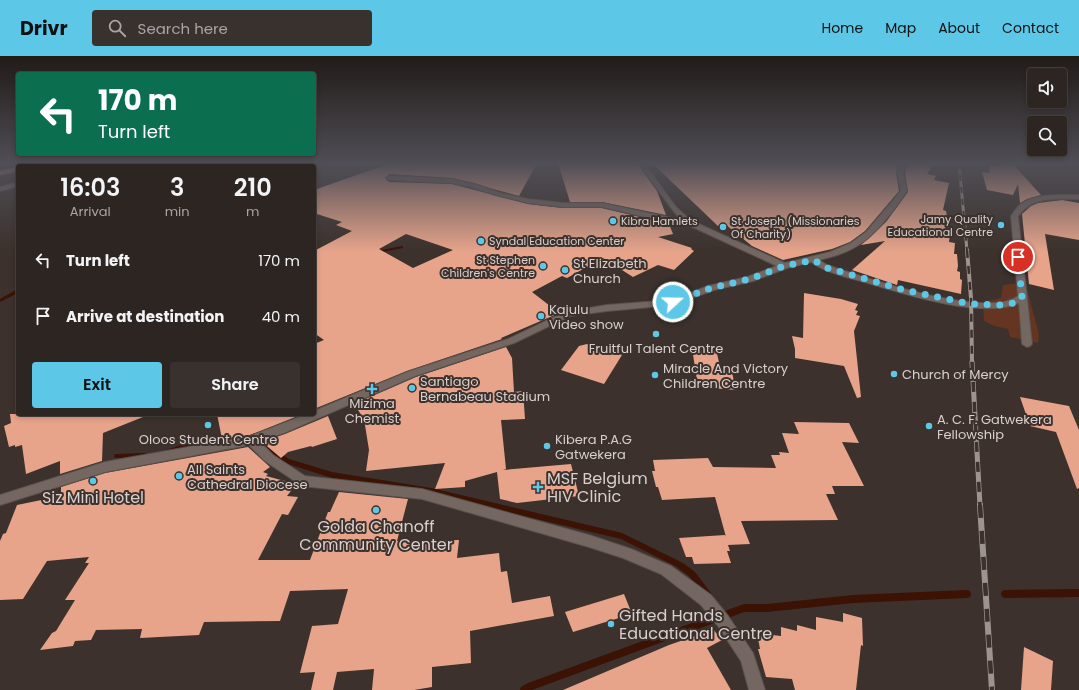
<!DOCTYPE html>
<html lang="en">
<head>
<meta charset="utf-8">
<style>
	:root { --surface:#2d2521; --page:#39312e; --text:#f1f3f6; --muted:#a7a5a5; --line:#48423f; --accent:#5dc7e8 }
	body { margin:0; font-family:Poppins,sans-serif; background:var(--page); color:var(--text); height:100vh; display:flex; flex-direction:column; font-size:15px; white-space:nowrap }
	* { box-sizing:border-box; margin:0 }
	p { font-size:13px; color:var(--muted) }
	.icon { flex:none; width:22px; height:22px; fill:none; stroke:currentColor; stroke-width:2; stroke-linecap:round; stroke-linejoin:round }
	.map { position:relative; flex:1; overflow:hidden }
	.panel { position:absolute; left:16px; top:108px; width:300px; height:252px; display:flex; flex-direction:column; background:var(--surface); border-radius:4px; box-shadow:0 2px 6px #0003,0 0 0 1px var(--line) }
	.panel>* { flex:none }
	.top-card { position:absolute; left:16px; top:16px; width:300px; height:84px; border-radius:4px; box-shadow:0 2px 6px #0003,0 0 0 1px var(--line); background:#0b6e4f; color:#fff; overflow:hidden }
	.tools { position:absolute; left:1027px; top:12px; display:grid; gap:8px }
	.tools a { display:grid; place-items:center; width:40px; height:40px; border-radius:4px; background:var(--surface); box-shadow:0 2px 6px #0003,0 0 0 1px var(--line); font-size:20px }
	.pin { position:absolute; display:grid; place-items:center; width:34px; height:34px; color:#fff; margin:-17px; border:2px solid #fff; border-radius:50%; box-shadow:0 1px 4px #0007 }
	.me { position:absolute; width:44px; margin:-22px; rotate:69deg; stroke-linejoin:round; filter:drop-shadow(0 0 3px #0008) }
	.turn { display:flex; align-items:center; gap:14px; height:84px; padding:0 16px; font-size:18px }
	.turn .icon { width:52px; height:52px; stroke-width:2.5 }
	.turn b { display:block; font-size:28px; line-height:34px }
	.eta { display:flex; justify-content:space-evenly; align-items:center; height:68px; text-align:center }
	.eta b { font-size:24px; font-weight:600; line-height:28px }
	.primary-button { display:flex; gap:8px; margin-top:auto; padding:8px 16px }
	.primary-button a { flex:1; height:46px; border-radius:4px; background:var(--accent); color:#111; font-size:16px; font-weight:600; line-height:46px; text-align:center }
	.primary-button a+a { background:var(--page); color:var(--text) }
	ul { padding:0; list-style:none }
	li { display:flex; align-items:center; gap:12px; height:56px; padding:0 16px }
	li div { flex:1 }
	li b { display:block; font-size:15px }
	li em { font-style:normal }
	header { display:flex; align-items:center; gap:24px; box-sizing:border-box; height:56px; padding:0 20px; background:var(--accent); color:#111 }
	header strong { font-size:19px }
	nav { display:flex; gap:22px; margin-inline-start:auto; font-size:14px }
	.search { width:280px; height:36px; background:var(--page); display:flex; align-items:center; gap:10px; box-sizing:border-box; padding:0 14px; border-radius:4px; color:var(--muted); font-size:15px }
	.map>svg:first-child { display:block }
</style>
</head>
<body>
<header>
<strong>Drivr</strong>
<div class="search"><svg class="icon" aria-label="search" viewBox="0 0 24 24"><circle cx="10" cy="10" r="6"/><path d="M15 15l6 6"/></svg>Search here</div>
<nav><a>Home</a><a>Map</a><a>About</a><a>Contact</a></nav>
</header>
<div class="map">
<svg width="1079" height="634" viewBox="0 0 1079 634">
	<rect width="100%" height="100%" fill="#3c312c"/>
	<path fill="#663522" d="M1025 226 1039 278 1038 287 1010 281 1008 273 994 270 984 265 983 246 1001 242 1003 229Z"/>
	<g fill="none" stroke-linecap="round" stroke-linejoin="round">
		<g fill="#3b1203" fill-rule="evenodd">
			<path d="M309 107H314L309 110H304Z"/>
			<path d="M402 190H403V192L377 197 375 196 377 195Z"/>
			<path d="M16 234H18V237L0 246V243Z"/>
			<path d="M247 376 289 403 332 416 431 432 622 477 683 507 695 516 714 541 713 544 710 545 707 544 689 520 677 511 621 483 431 438 332 422 285 407 246 380 242 381H240L239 379 240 377Z"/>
			<path d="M228 379H230L231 381 230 383 195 389 168 398H166L165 396 166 394 194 385Z"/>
			<path d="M144 397H146L147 399 146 401H144L117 402H115L114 400 115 398H117Z"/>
			<path d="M1079 533V541L1005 542 1002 541 1001 538 1002 535 1005 534Z"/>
			<path d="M967 534 970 535 971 538 970 541 967 542 853 547 767 556H744L532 634H520L521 631 528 627 744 548H767L853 539Z"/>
		</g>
	</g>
	<g fill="#e7a48b" fill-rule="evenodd">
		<path d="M391 107H537L519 140 452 122 389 118 385 122 389 126 452 128 528 148 563 152H602L669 168 673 178 658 181 692 192 691 193 694 195 674 214 658 209 633 221 603 202 567 222 562 220 532 236 554 253 552 254 557 258 501 282 502 283 407 315 314 353V288L324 284 314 277V195L352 175 336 169 342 166 314 157V134ZM406 178 453 194 413 212 379 193Z"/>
		<path d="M558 107H637L657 135 666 159 602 146H570Z"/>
		<path d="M652 107H898L896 117 899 135 865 175 850 186 832 193 783 204 752 190 725 168 718 170Z"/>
		<path d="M907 107H934L927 118 936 120 934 124 949 127 943 154 946 155 949 170 947 178H950L949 186 955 187 954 198H957L958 210 957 215 960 216V223L962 224 961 238 898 224 897 229 852 214 885 185 861 189 886 166 908 136 905 117Z"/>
		<path d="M998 107H1012L1041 139 1027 143 1020 147 1018 128 1013 139 987 134 982 116 990 117 988 112 990 113 989 109 999 111Z"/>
		<path d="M1062 144 1079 147V184L1045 178 1054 234 1029 228 1022 158 1031 150 1038 147Z"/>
		<path d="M804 237 841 243 858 248 855 254 858 255 856 259 860 260 854 275 861 341 857 342 844 310 795 302V293L792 280 803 282Z"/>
		<path d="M587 288 622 299 604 328 561 314 579 290Z"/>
		<path d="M506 291 512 302 514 336 523 335 525 363 501 364 506 413 503 414 571 408 579 440 517 447 500 443 497 416 465 425V431L435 433 445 407 366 415 369 394 364 363 354 348 416 321Z"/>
		<path d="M692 292 716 293 720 311 731 312 736 334 698 331Z"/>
		<path d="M1020 341 1069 350 1079 374V432L1077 433 1056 376 1030 370Z"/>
		<path d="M10 358H148V359L103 377 102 405 60 418V405L26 418 22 389 15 391V389L9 391 4 370 11 367Z"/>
		<path d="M217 358H303L250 379 222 383Z"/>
		<path d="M328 360 337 383 312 391 311 390 288 396 281 402 262 386 285 378Z"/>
		<path d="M794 366 849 367 859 387 842 386 864 430H832L835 438H826L838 464 741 465 750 488 728 489 730 495H727L731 507 694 508 692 501H686L679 482 725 479 726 481 715 441 662 444 658 431H656L652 415H655L653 404 708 402 713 411 776 412 771 399H780L779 396 789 397 782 377 799 378Z"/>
		<path d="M248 391 270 411 263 416 268 418 266 420 296 428 287 440 298 441 288 459 282 458 258 504H310L328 456H330L339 436 408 443 397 485 459 484 457 502 499 497 501 516 507 515 512 547 550 540 554 560 470 575 471 607 432 611V631L414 634H372L374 613 337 616 333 634H311L315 616 300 617 312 570 338 568 348 533 290 535 280 565 204 566 199 579 140 582 142 573 96 574 91 584 75 585 73 590 40 594 52 577 56 575 75 544H65L89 507H85L89 501 47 505 23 543 0 544V485L3 478 6 477 17 449 61 440V431L105 417Z"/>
		<path d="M624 538 632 558 573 576 565 556Z"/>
		<path d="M843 557 862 562 863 590 861 589 856 634H795L792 623 766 621 758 593H760L757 577 781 580V571L797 575V569L816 574V561L843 566Z"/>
		<path d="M712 572 722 584 707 592 731 634H563L669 589 695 580Z"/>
		<path d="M1024 591 1053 605 1051 634H1021Z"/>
	</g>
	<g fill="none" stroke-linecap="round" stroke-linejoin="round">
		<g stroke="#59504c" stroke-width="2">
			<g id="minor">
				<path d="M90 107H100L93 110H84Z"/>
				<path d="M638 107H644L676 151 690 164 785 207 830 196 851 187 866 176 901 135 897 117 900 107H906L903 117 907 135C895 153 876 179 857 190 846 197 832 201 819 204L827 209C864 221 986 264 1018 240L1011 160C1014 156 1017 151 1021 148 1036 137 1061 139 1079 139V143C1055 143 1033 140 1018 160L1032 288 1030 290 1027 291 1022 288 1019 247C983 263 907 239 871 228 851 222 828 218 811 206L787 212 753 225 714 234 673 249 607 255 570 260 514 287 415 320 284 377 259 385 273 399 305 420 422 433 589 479 631 493 671 510 711 539 728 560 753 597 765 634H749L741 605 718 570 701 549 661 518 623 502 589 491 422 443 302 430 265 405 249 389 105 416 0 449V439L105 406 250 380 307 358H314V355L407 316 508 283 565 256 607 249 672 244 708 230 747 221 777 210 686 168H676L602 151H563L528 147 496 139 471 131 452 127 389 124 386 122 389 120 452 123 475 128 500 137 528 143 563 147H602L681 164 672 153Z"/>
				<path d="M18 126V130L0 135V131Z"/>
			</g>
		</g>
		<g stroke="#59504c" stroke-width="2">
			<g id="highway">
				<path d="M32 107H44L38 110H25Z"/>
				<path d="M57 107H69L63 110H50Z"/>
				<path d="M18 111V115L0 119V115Z"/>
			</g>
		</g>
		<use href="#minor" fill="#746762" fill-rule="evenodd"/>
		<use href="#highway" fill="#e48d6c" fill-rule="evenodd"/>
		<g stroke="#9d9491" stroke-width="3">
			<path id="rail-far3" d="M959 107 967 195"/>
		</g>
		<g stroke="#9d9491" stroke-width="4">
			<path id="rail-far2" d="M967 194 971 242 972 307"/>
		</g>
		<g stroke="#9d9491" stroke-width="5">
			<path id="rail-far1" d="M972 306 980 450"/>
		</g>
		<g stroke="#9d9491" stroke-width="6">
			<path id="rail" d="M980 449 992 634"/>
		</g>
		<use href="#rail-far3" stroke="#3c312c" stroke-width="2" stroke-dasharray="6" stroke-linecap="butt"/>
		<use href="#rail-far2" stroke="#3c312c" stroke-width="2.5" stroke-dasharray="8" stroke-linecap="butt"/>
		<use href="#rail-far1" stroke="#3c312c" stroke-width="3.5" stroke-dasharray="10" stroke-linecap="butt"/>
		<use href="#rail" stroke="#3c312c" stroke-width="4.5" stroke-dasharray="13" stroke-linecap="butt"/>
	</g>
	<linearGradient id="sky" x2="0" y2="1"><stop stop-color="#211b18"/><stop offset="0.55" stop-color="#504e56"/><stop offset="1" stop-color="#504e56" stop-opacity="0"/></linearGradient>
	<rect width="1079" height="196" fill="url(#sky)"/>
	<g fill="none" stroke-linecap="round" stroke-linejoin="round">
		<path stroke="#5dc7e8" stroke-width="7" stroke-dasharray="0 12.6" d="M673 246 711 232 750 223 784 210 814 204 824 211 904 234 971 248 1000 249 1014 247 1022 241 1018 201"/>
	</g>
	<g fill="#5dc7e8" stroke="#3c312c" stroke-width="1.5">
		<circle cx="613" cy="165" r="4"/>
		<circle cx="1001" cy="169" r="4"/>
		<circle cx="723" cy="171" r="4"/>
		<circle cx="481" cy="185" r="4"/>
		<circle cx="543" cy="210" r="4"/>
		<circle cx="565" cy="214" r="4"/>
		<circle cx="541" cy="260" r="4"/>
		<circle cx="656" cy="278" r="4"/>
		<circle cx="894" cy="318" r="4"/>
		<circle cx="655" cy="319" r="4"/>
		<circle cx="412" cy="332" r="4"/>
		<path d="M370 327h4v4h4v4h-4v4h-4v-4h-4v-4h4z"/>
		<circle cx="208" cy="369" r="4"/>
		<circle cx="929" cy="370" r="4"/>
		<circle cx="547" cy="390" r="4"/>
		<circle cx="179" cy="420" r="4"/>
		<circle cx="93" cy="425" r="4"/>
		<path d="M536 425h4v4h4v4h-4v4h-4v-4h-4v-4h4z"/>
		<circle cx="376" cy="454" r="4"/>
		<circle cx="611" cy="568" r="4"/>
	</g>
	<g text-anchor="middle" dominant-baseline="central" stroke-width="4" stroke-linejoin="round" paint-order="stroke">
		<g font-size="11" fill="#d8d0ce" stroke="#3c312c" text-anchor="start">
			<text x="993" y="163" text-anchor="end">Jamy Quality<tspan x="993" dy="13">Educational Centre</tspan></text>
			<text x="621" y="165">Kibra Hamlets</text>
			<text x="731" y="165">St Joseph (Missionaries<tspan x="731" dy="13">Of Charity)</tspan></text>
			<text x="489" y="185">Syndal Education Center</text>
			<text x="535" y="204" text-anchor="end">St Stephen<tspan x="535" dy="13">Children's Centre</tspan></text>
		</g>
		<g font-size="13" fill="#d8d0ce" stroke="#3c312c" text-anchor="start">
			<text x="573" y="207">St Elizabeth<tspan x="573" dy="15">Church</tspan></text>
			<text x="549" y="253">Kajulu<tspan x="549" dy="15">Video show</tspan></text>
			<text x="656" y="292" text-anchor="middle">Fruitful Talent Centre</text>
			<text x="663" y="312">Miracle And Victory<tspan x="663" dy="15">Children Centre</tspan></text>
			<text x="902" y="318">Church of Mercy</text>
			<text x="420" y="325">Santiago<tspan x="420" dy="15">Bernabeau Stadium</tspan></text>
			<text x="372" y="347" text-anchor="middle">Mizima<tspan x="372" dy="15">Chemist</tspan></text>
			<text x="937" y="363">A. C. F. Gatwekera<tspan x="937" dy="15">Fellowship</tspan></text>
			<text x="208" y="383" text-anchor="middle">Oloos Student Centre</text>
			<text x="555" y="383">Kibera P.A.G<tspan x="555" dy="15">Gatwekera</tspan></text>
			<text x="187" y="413">All Saints<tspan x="187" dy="15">Cathedral Diocese</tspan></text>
		</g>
		<g font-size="16" fill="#d8d0ce" stroke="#3c312c" text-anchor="start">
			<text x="547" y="422">MSF Belgium<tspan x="547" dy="18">HIV Clinic</tspan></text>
			<text x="93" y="441" text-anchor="middle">Siz Mini Hotel</text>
			<text x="376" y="470" text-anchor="middle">Golda Chanoff<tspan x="376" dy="18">Community Center</tspan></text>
			<text x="619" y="559">Gifted Hands<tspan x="619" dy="18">Educational Centre</tspan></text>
		</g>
	</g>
</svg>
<div class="tools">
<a><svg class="icon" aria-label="sound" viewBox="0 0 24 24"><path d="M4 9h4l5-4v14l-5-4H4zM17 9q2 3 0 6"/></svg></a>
<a><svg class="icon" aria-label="search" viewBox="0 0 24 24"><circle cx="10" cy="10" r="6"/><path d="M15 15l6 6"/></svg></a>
</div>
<div class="pin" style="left:1018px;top:201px;background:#d93025"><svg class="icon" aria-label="arrive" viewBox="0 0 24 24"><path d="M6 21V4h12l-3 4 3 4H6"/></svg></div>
<svg class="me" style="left:673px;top:246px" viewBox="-20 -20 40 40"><circle r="17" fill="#5dc7e8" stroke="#fff" stroke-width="3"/><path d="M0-11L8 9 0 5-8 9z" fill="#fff"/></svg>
<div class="top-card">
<div class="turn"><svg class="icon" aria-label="left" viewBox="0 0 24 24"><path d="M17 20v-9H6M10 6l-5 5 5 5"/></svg><div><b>170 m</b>Turn left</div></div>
</div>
<section class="panel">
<div class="eta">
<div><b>16:03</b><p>Arrival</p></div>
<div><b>3</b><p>min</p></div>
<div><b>210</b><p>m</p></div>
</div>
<ul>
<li><svg class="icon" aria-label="left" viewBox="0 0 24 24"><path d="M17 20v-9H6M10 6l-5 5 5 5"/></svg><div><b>Turn left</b></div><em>170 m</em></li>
<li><svg class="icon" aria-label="arrive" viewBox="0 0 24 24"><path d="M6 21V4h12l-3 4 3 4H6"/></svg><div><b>Arrive at destination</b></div><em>40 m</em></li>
</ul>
<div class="primary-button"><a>Exit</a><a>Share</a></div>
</section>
</div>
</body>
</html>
